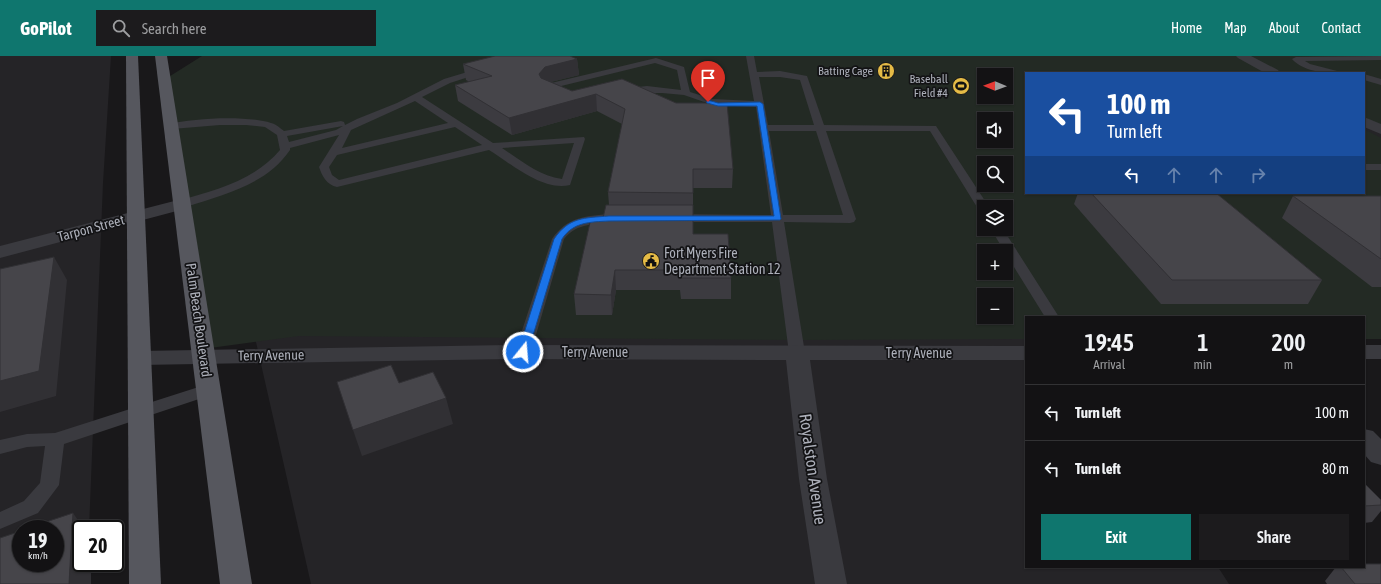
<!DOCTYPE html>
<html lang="en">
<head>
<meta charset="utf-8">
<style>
	:root { --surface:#131214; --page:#1c1b1d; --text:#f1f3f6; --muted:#9d9ea0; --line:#323234; --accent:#0f766e }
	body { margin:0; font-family:"Asap Condensed",sans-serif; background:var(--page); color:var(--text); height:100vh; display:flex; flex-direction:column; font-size:15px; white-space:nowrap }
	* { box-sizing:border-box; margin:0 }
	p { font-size:13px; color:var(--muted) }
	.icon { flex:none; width:22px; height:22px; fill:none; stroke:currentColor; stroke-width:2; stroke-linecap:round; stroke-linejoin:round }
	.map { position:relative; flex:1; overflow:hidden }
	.drawer { position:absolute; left:1025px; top:260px; width:340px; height:252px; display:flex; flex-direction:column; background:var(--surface); border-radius:0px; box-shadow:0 1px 3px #0004,0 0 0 1px var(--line) }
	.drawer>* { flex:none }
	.guide { position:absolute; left:1025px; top:16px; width:340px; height:122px; border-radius:0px; box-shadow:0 1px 3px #0004,0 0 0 1px var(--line); background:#1a4fa0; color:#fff; overflow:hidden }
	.needle { width:26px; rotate:271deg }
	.tools { position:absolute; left:977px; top:12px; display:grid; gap:8px }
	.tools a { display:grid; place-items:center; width:36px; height:36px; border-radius:0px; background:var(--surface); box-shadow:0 1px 3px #0004,0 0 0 1px var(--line); font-size:20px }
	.speed { position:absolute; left:12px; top:464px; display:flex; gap:8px; font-size:20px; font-weight:700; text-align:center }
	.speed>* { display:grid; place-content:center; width:52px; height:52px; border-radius:50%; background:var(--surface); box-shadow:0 1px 3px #0004,0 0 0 1px var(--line); line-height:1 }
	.speed small { font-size:10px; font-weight:400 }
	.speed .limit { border:2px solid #111; border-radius:6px; background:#fff; color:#111 }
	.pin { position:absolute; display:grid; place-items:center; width:34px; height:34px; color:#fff; margin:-41px -17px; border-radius:50% 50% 50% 0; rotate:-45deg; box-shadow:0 0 4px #0007 }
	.pin .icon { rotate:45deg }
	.me { position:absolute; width:44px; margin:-22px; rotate:17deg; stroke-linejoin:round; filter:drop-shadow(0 0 3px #0008) }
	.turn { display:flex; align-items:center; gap:14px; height:84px; padding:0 16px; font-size:18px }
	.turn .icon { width:52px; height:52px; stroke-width:2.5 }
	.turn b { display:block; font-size:28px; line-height:34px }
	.lanes { display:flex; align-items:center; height:38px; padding:0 16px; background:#0003; justify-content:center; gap:20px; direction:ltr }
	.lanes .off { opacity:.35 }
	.eta { display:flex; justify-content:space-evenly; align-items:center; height:68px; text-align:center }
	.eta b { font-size:24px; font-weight:600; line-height:28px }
	.button { display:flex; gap:8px; margin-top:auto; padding:8px 16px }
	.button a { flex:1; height:46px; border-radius:0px; background:var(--accent); color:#fff; font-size:16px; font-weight:600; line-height:46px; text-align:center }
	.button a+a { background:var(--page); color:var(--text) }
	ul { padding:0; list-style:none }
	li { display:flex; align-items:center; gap:12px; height:56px; padding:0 16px; border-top:1px solid var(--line) }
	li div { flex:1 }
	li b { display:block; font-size:15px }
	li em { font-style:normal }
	header { display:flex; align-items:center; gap:24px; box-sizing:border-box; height:56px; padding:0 20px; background:var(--accent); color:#fff }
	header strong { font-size:19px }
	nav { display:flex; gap:22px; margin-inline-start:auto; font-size:14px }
	.search { width:280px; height:36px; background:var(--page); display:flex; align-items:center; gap:10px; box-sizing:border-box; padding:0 14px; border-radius:0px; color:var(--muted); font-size:15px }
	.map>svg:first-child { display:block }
</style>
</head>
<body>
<header>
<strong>GoPilot</strong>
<div class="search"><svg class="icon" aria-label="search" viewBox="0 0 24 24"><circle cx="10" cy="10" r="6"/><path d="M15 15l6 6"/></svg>Search here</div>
<nav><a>Home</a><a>Map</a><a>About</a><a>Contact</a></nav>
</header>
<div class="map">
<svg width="1381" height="528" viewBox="0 0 1381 528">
	<rect width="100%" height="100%" fill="#19181a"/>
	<g fill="#252427" fill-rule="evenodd">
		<path d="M0 0H111L103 127 89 473H81V507L0 528ZM21 473H55V507H21Z"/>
		<path d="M860 59 1026 60V137H1364V66L1381 75V281L1364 261H1026V511H1218L1229 528H311L238 207ZM984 63H1006V85H984ZM984 107H1006V129H984ZM984 151H1006V173H984ZM984 195H1006V217H984ZM984 239H1006V261H984Z"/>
	</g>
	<g fill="#232a24" fill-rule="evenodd">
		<path d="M202 0H1240L1272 17H1026V137H1364V73L1381 82V283H1364V261H1026V283L799 284 299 280 210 292 167 22ZM984 19H1006V41H984ZM984 63H1006V85H984ZM984 107H1006V129H984ZM984 151H1006V173H984ZM984 195H1006V217H984ZM984 239H1006V261H984Z"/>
		<path d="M1248 0H1381V70L1364 61V17H1281Z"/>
	</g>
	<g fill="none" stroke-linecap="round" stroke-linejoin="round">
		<g fill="#3a3a3f" fill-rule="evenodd">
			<path d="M746 0H754L757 16 780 15 807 20 824 69 936 70 989 151H984V157L980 156 930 75H826L856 163 854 166 850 167 784 166 805 297 803 300 797 302 791 300 789 297 772 166H674L670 165 668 162 670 159 674 158 771 159 756 51 713 49 684 39 662 37H620L619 35 620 33 647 30 681 34 677 14 655 7 553 32 551 34 556 38 555 40H549L542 35 547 28 656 2 684 11 690 36 713 43 754 45ZM759 21H780L800 24 814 69H768ZM769 75H816L843 159H783Z"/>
			<path d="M1381 0V4L1305 5 1310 8 1337 15 1338 17C1322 17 1303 15 1292 3L1296 1Z"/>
			<path d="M484 11 488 13 487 15 450 27 422 41 493 87 584 81 585 83 570 129C543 136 510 107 489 94L337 131C327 129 322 120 319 111L339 79 290 92V94C266 129 225 138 186 151H178L176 148 178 145C215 134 254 125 280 94L277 79 265 71 246 69H220L172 73 167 70 169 68C194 62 246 59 271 67 276 68 280 72 284 75L341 65 344 66 345 69 357 63 397 47 444 23ZM415 45 448 67 342 92 351 74ZM343 70 336 74 289 86 287 80ZM455 71 482 89 339 124 332 119 329 111 337 99ZM574 87 562 123C539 120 520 104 502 92Z"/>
			<path d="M1364 18 1381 23V29L1364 24Z"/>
			<rect x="1364" y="108" width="17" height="6"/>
			<path d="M610 158 614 159 616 162 614 165C595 169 578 166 564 183L531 296 529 299 523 301 517 299 515 296 552 183C567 161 585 160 610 158Z"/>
			<path d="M991 173H1003L1059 261H1045L1006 198V195H1004Z"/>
			<path d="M208 328 214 330 216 334 214 338 64 388 59 429 38 457 0 473V456L24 445 40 427 45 390 27 391 0 398V384L27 378 55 377Z"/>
		</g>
		<g fill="#3a3a3f" fill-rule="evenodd">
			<path d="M1236 0H1251L1278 14 1280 17H1265L1238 2Z"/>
			<path d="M1364 61 1381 68V78L1364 71Z"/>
			<path d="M182 143 188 144 191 148 188 152 0 202V190Z"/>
			<path d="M509 289 1026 290V304H810L827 423 847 528H815L799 423 786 304 509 303 140 309 132 307 128 302 132 297 140 295Z"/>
			<rect x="1364" y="289" width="17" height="14"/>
			<path d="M1364 373 1373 375 1381 383V409L1371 406 1364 398Z"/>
		</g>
		<g fill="#56575e" fill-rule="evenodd">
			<path d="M126 0H138L161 528H129Z"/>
			<path d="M155 0H167L252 528H220Z"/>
		</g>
	</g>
	<g fill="#3c3b40">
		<path d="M577 3 579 19 550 26 572 35 622 23 733 113 732 132H693V178L731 222V243H681L680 234H616L612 259H576L574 238 603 162 609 149 608 136 622 68 597 55 512 79 458 45 455 29 470 26 466 24 463 8Z"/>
		<path d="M1078 137H1216L1322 224 1308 248H1161L1074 148Z"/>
		<path d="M1293 140H1381V231H1372L1282 162Z"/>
		<path d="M1364 427 1381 444V455L1372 466 1364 467Z"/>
		<path d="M1336 511H1364L1381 528H1327L1325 525Z"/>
	</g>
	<g fill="#313034">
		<path d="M577 3 579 19 547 27 541 34 539 18 545 11Z"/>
		<path d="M596 38 597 55 512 79 509 62Z"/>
		<path d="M54 201 67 224 56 340 0 356V325Z"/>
		<path d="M615 214 616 234 612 259 611 239Z"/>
		<path d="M446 342 453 368 362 400 353 374Z"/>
		<path d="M73 457 84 473H81V507H91V528H69Z"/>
	</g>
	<g fill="#46454a" stroke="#313034">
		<path d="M495 0H570L577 3 545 11 539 18 541 22 572 35 622 23 676 47H727L733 113H693V137L608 136 625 53 596 38 509 62 455 29 492 20 463 8Z"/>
		<path d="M1091 137H1216L1322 224H1172Z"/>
		<path d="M1293 140H1381V203Z"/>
		<path d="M606 149H693V178H728L731 222H680L681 214H615L611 239 574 238 591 162H603Z"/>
		<path d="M54 201 39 315 0 325V213Z"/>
		<path d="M391 309 399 327 433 316 446 342 353 374 337 326Z"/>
		<path d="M1364 427 1381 444V449L1364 450Z"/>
		<path d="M73 457 69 528H0V482L21 475V507H55V473H25Z"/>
		<path d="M1364 508H1381V528H1355L1341 511H1364Z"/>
	</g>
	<path fill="#1a73e8" stroke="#114b97" d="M708 44 718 47 760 46 763 48 781 163 780 164 609 165C590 166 573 166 562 183L528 296 526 298H520L518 296 554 183C569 161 584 162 609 160H774L757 50H718L707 47 706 46Z"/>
	<defs>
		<g id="building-disc" transform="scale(0.9)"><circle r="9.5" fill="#e5bb46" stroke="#131315"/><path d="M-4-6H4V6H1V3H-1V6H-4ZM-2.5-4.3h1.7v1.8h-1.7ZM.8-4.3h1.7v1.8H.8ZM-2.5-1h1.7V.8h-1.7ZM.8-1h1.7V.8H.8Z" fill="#111"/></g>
		<g id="stadium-disc" transform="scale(0.9)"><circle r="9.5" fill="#e5bb46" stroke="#131315"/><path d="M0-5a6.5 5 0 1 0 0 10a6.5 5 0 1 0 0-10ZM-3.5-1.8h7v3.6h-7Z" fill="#111"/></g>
		<g id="civic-disc" transform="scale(0.9)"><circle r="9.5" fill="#e5bb46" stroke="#131315"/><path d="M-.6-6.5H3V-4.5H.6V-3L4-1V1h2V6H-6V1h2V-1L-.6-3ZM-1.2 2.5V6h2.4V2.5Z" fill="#111"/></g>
	</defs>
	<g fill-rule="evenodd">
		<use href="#building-disc" x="886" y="15"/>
		<use href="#stadium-disc" x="961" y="30"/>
		<use href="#civic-disc" x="651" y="205"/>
	</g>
	<g text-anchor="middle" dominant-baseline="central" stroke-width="3.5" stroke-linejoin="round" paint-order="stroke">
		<g font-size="12" fill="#acafb9" stroke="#131315" text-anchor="end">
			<text x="873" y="15">Batting Cage</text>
			<text x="948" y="23">Baseball<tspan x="948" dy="14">Field #4</tspan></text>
		</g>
		<g font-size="14" fill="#acafb9" stroke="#131315">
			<text transform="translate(91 172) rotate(-15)">Tarpon Street</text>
			<text transform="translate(199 264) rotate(82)">Palm Beach Boulevard</text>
			<text x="595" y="296">Terry Avenue</text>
			<text x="919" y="297">Terry Avenue</text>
			<text transform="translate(271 299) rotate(-1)">Terry Avenue</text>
		</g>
		<g font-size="14" fill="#acafb9" stroke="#131315" text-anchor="start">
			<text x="664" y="197">Fort Myers Fire<tspan x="664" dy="16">Department Station 12</tspan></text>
		</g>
		<g font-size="17" fill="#acafb9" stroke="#131315">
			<text transform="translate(813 413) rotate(82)">Royalston Avenue</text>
		</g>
	</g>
</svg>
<div class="tools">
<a><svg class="needle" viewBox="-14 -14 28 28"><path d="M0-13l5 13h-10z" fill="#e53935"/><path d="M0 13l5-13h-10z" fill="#9d9ea0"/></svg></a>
<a><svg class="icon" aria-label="sound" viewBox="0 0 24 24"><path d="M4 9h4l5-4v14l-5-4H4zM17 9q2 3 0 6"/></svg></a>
<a><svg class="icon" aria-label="search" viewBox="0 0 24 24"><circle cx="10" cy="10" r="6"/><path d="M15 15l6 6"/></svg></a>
<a><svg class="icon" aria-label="layers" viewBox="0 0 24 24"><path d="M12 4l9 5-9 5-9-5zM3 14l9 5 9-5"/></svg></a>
<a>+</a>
<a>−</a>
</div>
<div class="speed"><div>19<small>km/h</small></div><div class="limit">20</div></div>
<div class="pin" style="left:708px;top:46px;background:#d93025"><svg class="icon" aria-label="arrive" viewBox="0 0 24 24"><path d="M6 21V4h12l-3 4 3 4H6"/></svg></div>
<svg class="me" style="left:523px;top:296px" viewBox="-20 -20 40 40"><circle r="17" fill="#1a73e8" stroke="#fff" stroke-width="3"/><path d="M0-11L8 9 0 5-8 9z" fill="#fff"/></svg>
<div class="guide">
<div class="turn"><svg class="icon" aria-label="left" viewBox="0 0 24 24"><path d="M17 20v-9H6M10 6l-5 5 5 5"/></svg><div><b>100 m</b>Turn left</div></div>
<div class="lanes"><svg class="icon" aria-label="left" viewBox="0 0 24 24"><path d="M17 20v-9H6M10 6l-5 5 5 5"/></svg><svg class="icon off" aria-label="ahead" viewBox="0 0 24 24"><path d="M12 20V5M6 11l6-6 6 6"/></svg><svg class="icon off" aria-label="ahead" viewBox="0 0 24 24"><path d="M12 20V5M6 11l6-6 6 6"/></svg><svg class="icon off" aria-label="right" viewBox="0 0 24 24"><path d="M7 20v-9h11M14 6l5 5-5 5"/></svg></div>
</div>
<section class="drawer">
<div class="eta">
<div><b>19:45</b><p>Arrival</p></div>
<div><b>1</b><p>min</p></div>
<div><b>200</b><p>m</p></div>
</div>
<ul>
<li><svg class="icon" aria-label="left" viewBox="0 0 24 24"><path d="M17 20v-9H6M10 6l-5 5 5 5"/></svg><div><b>Turn left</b></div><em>100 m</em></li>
<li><svg class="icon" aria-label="left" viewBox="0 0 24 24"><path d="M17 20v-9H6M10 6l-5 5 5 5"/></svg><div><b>Turn left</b></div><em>80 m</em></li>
</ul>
<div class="button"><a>Exit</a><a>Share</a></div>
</section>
</div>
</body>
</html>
